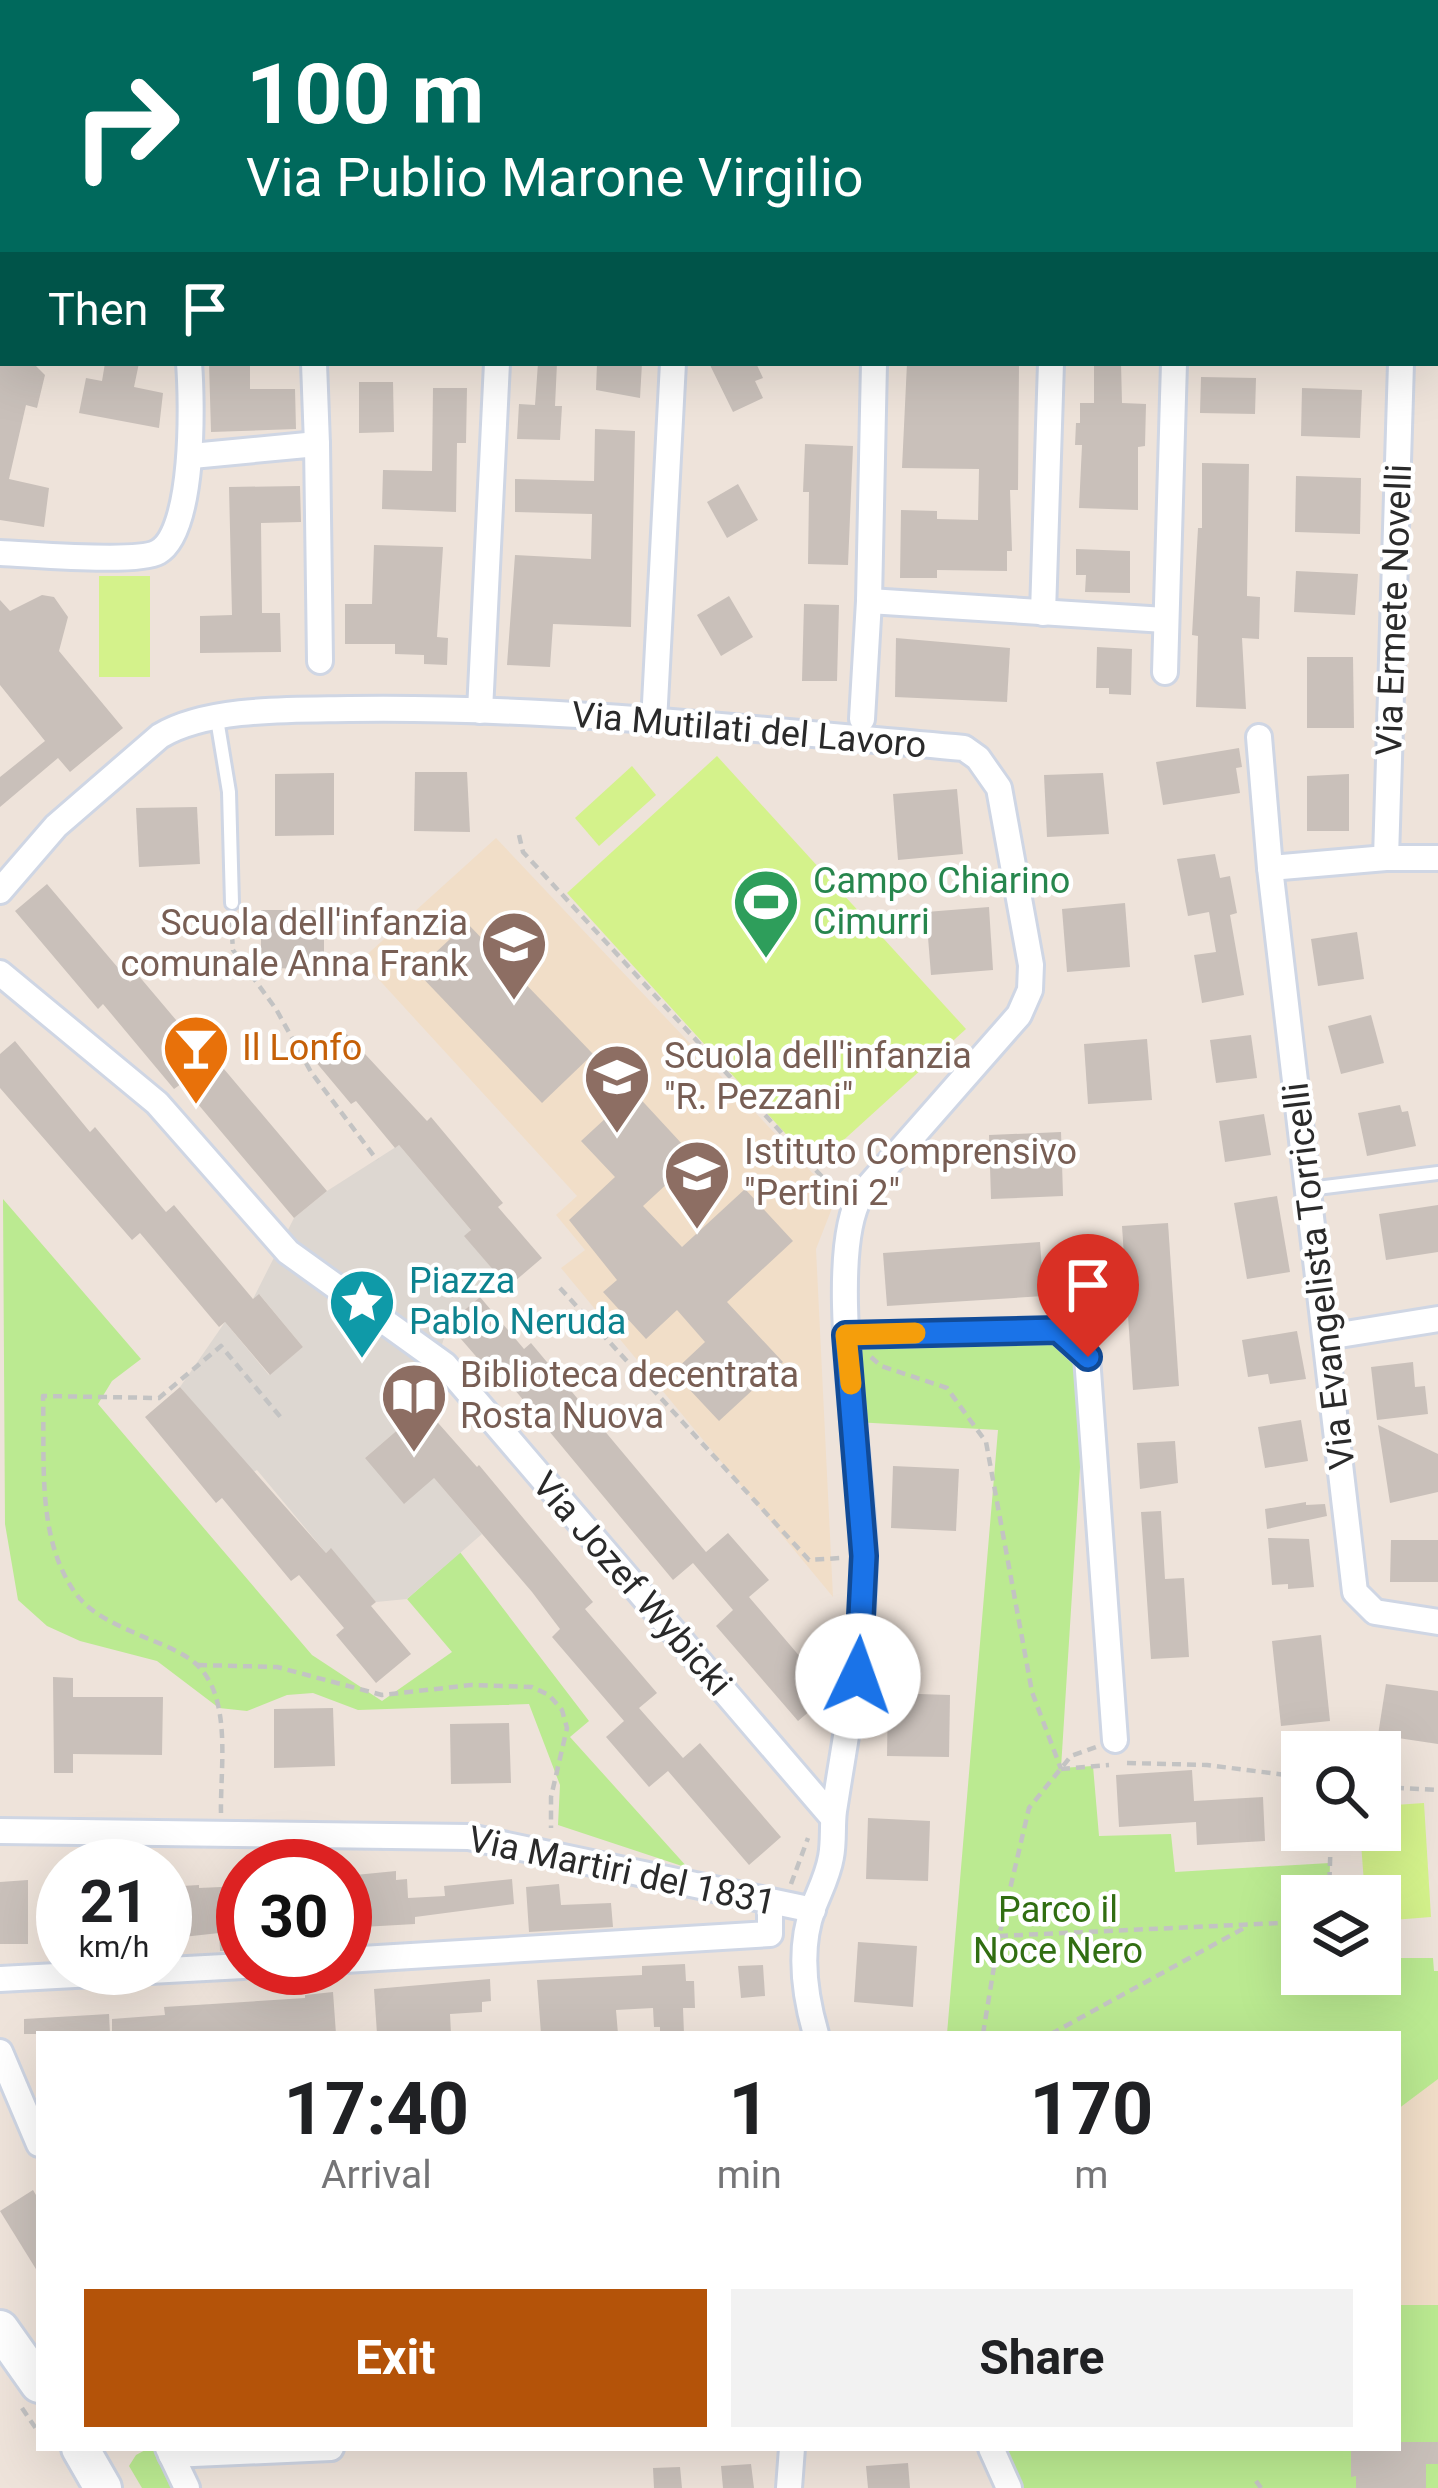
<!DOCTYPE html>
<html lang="en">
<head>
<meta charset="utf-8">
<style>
	:root { --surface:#fff; --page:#f2f2f2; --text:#202124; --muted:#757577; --accent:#b45309 }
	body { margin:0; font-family:Roboto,sans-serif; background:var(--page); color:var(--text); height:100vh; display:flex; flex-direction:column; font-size:45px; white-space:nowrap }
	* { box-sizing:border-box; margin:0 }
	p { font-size:39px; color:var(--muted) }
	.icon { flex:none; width:66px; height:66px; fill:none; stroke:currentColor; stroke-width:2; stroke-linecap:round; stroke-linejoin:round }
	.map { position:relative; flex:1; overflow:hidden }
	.drawer { position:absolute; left:36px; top:2031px; width:1365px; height:420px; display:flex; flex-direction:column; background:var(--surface); border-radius:0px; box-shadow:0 12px 48px #0002 }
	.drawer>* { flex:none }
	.hud { position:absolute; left:0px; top:0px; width:1440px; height:366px; box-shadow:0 12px 48px #0002; background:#00695c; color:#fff; overflow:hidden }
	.controls { position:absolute; left:1281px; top:1731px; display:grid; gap:24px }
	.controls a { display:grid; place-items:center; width:120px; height:120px; border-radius:0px; background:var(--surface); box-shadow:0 12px 48px #0002; font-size:60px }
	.speed { position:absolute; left:36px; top:1839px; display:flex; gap:24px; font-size:60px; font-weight:700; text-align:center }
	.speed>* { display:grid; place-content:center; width:156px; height:156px; border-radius:50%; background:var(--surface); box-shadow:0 12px 48px #0002; line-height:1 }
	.speed small { font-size:30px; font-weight:400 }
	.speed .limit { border:18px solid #d22; background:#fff; color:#111 }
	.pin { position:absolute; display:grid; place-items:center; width:102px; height:102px; color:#fff; margin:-123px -51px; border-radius:50% 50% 50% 0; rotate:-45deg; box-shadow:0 0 12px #0007 }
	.pin .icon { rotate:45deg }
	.me { position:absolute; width:132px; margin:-66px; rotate:3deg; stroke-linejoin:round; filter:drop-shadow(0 0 9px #0008) }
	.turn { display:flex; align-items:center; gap:42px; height:252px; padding:0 48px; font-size:54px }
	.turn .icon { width:156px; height:156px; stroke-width:2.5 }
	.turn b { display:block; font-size:84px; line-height:102px }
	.then { display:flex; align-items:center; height:114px; padding:0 48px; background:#0003; gap:24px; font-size:45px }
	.eta { display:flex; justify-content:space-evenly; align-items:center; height:204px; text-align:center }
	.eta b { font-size:72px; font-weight:700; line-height:84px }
	.cta { display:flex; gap:24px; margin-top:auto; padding:24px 48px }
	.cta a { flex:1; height:138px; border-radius:0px; background:var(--accent); color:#fff; font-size:48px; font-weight:700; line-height:138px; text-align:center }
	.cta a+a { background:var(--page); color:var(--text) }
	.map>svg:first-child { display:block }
</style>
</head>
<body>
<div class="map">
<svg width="1438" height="2488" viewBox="0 0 1438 2488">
	<rect width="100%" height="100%" fill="#eee3da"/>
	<g fill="#f1dec8">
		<path d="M496 838 836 1198 816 1249 833 1597 561 1268 585 1250 556 1215 577 1196 361 960Z"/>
		<path d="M1438 1971V2305H1398V2034H1370L1371 1976Z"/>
	</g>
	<g fill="#bbea91">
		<path d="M3 1199 141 1359 112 1381 98 1404 312 1655 382 1701 452 1652 407 1599 460 1552 589 1721 570 1737 688 1868 558 1825 560 1785 529 1704 358 1710 313 1693 287 1695 247 1711 219 1708 157 1661 80 1641 47 1626 18 1600 5 1524Z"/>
		<path d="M1058 1330 1087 1357 1061 1768 1093 1766 1099 1836 1171 1834 1175 1872 1330 1863 1329 1896H1302V1974H1380V1958H1433L1434 1971H1438V2079L1398 2109V2034H947L998 1430 855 1422 846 1335Z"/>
		<path d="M1398 2305H1438V2488H1009L991 2448H1398Z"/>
		<path d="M149 2448H158L180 2488H142L129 2466 136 2455Z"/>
	</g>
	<g fill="#d4f28b">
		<rect x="99" y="576" width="51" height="101"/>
		<path d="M717 756 966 1029 815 1166 567 893Z"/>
		<path d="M632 766 656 795 599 846 575 818Z"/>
		<path d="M1424 1803 1431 1917 1380 1921V1896H1365L1360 1830H1380V1806Z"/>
	</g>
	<path fill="#ddd7d1" d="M399 1145 471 1230 465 1236 508 1287 480 1297 448 1324 424 1407 365 1458 434 1478 482 1534 407 1599 376 1602 330 1549 326 1553 257 1470 252 1473 180 1387 225 1322 269 1375 303 1347 260 1295 253 1299 294 1218 327 1191Z"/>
	<g fill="#c9c0ba">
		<path d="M0 360 36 366 45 375 37 408 26 405 9 479 49 488 44 527 0 520Z"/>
		<path d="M105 363H139L134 387 163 393 159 428 79 413 86 378 102 381Z"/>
		<path d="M209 363H250V389H295L296 429 211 432Z"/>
		<path d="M538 363H557L555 406H562L560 440 517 439 519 404 535 405Z"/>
		<path d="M597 363H642L640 398 596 390Z"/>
		<path d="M709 363H756L763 378 755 381 763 398 733 412Z"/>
		<path d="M907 363H1019L1018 490H1010L1012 551H1007V571L937 570V578H900L901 510 937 511V519L978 520 979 469 902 468Z"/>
		<path d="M1094 363H1121L1122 403 1146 404 1145 446 1138 447V510L1079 508 1082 445H1075L1076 423H1080V403H1094Z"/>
		<path d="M1201 377 1256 378 1255 414 1200 413Z"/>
		<path d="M359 382H393L394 432 359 433Z"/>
		<path d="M433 388H467L466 443H457L456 512 382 509 383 470 432 471Z"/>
		<path d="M1302 388 1362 390 1360 438 1301 436Z"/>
		<path d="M595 429 635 431 631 627 553 624 550 667 507 665 515 555 591 559 592 514 515 512V479L594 481Z"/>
		<path d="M805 444 853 446 848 565 808 564 809 492H803Z"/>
		<path d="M1202 463 1249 464 1247 596 1260 597 1259 639 1242 638 1246 709 1196 707 1198 636 1192 635 1198 528H1202Z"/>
		<path d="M1296 476 1361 478 1360 534 1295 532Z"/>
		<path d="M738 484 758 520 727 538 707 502Z"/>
		<path d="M300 486 301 522 261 523 262 613H280L281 652 200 653V616L232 615 229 487Z"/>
		<path d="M374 545 443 547 437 637 448 638 447 665 424 664V655L395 654V644H345V604H372Z"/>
		<path d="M1076 549 1130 551V593L1085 592 1086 575H1076Z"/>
		<path d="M1296 571 1358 574 1355 615 1294 612Z"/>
		<path d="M42 595 54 597 68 617 59 651 123 728 70 772 58 758 0 807V777L45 741 0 685V600L10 611Z"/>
		<path d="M729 596 753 637 721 656 697 615Z"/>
		<path d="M804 604 839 605 837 681H802Z"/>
		<path d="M896 638 1010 648 1007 702 895 697Z"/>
		<path d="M1097 647 1132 649 1131 695 1109 694V688H1096Z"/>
		<path d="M1307 657H1353L1354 728H1307Z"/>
		<path d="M1239 748 1242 767 1236 768 1240 793 1163 805 1156 762Z"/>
		<path d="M415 772H467L470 832 414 831Z"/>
		<path d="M334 773V835L275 836V774Z"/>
		<path d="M1103 773 1109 834 1047 837 1044 775Z"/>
		<path d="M1349 774V831H1307V776Z"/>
		<path d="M957 789 963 854 898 860 893 794Z"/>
		<path d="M197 807 200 864 139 867 136 808Z"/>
		<path d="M1215 854 1220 878 1230 876 1237 913 1230 915 1244 995 1202 1003 1194 955 1216 952 1209 912 1188 916 1177 859Z"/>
		<path d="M47 884 130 982 138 975 209 1059 213 1056 327 1191 294 1218 181 1084 174 1089 103 1004 98 1009 15 911Z"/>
		<path d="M1125 903 1130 967 1067 972 1062 909Z"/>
		<path d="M989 907 993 970 931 975 926 912Z"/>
		<path d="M261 910H324V969L261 968Z"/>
		<path d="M467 923 593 1054 542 1103 416 971Z"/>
		<path d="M1357 932 1364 979 1318 986 1311 939Z"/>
		<path d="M1371 1015 1384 1063 1341 1074 1328 1026Z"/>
		<path d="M341 1028 427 1121 431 1117 503 1203 498 1207 542 1258 508 1287 464 1236 471 1230 399 1145 395 1148 356 1101 351 1104 310 1055Z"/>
		<path d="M1251 1035 1257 1078 1216 1083 1210 1040Z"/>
		<path d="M1147 1039 1152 1100 1088 1104 1084 1044Z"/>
		<path d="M15 1041 90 1132 95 1127 166 1212 174 1205 253 1299 259 1294 303 1347 270 1375 225 1322 219 1327 140 1233 132 1240 0 1088V1054Z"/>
		<path d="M634 1092 695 1158 643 1206 682 1247 745 1189 793 1241 727 1302 783 1362 719 1421 673 1372 705 1342 677 1310 646 1339 603 1292 617 1280 569 1220 615 1177 581 1141Z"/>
		<path d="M1400 1105 1402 1112 1408 1111 1416 1146 1367 1156 1358 1113Z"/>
		<path d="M1264 1114 1271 1155 1225 1162 1219 1121Z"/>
		<path d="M1061 1132 1063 1196 991 1199 989 1135Z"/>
		<path d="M1277 1196 1290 1272 1247 1279 1234 1203Z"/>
		<path d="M1438 1205V1252L1386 1260 1379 1214Z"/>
		<path d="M1168 1223 1179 1386 1133 1390 1122 1226Z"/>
		<path d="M1040 1242 1044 1296 887 1306 883 1253Z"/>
		<path d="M480 1297 524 1349 531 1343 706 1552 728 1533 769 1580 749 1597 831 1693 798 1721 716 1626 733 1610 693 1563 673 1580 499 1371 493 1376 448 1324Z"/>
		<path d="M1297 1331 1306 1379 1270 1384 1268 1374 1248 1377 1242 1340Z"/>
		<path d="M1413 1362 1415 1387 1425 1386 1428 1414 1377 1420 1371 1367Z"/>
		<path d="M180 1387 326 1553 331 1548 376 1602 371 1606 411 1654 376 1683 336 1635 344 1628 299 1575 291 1581 222 1498 216 1503 145 1417Z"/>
		<path d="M424 1407 477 1467 479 1465 593 1602 585 1609 657 1693 639 1708 683 1758 700 1743 781 1837 749 1865 668 1771 649 1787 606 1737 624 1721 552 1637 560 1629 532 1592 434 1478 404 1504 365 1458Z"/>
		<path d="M1301 1420 1308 1461 1265 1468 1258 1427Z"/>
		<path d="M1378 1425 1438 1454V1492L1390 1503Z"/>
		<path d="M1175 1441 1178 1483 1140 1489 1137 1443Z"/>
		<path d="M893 1466 959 1469 956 1531 891 1528Z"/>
		<path d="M1306 1502V1505L1325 1504 1327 1516 1267 1529 1265 1509Z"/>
		<path d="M1161 1511 1165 1579 1184 1578 1189 1657 1151 1659 1141 1512Z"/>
		<path d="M1268 1538 1309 1539 1314 1587 1288 1589V1584L1272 1585Z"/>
		<path d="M1391 1540H1438V1582H1390Z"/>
		<path d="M1321 1635 1330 1721 1281 1726 1272 1641Z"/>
		<path d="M53 1677 73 1678V1697H163L162 1755 73 1754V1773H54Z"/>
		<path d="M1386 1684 1438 1691V1744L1378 1735Z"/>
		<path d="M888 1693 950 1695 949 1757 887 1756Z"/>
		<path d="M333 1708 335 1766 274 1768V1709Z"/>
		<path d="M509 1723 511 1783 451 1784 450 1724Z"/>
		<path d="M1192 1770 1194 1801 1263 1797 1265 1841 1197 1845 1196 1822 1119 1827 1116 1775Z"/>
		<path d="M868 1818 930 1821 928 1881 866 1879Z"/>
		<path d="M396 1871V1880L407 1879 408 1898 445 1896 444 1886 512 1879 514 1904 415 1917V1924L345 1928V1876Z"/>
		<path d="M28 1880V1944H0V1882Z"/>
		<path d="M559 1884 561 1905 611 1903 613 1927 529 1932 526 1887Z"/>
		<path d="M199 1885V1888L243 1886V1950L220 1951 219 1933 165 1939V1887Z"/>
		<path d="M858 1942 917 1946 913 2007 854 2002Z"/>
		<path d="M685 1964 686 1981H694L695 2008H683L684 2034H660V2027H654L653 2008 616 2010 618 2034H541L537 1980 642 1975V1966Z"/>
		<path d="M763 1965 765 1996 741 1998 738 1966Z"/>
		<path d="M490 1979 491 2001 482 2002V2012L450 2014 451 2034H377L374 1989Z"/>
		<path d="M333 1992 336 2034H112V2019L165 2015 164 2007 305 1998V1995Z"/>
		<path d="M109 2014 110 2034H24V2019Z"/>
		<path d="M33 2190 39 2200V2274L0 2211Z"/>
		<path d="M1398 2442H1438V2464H1426V2488H1356V2476L1351 2477V2448H1398Z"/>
		<path d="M908 2463 910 2488H868L866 2466Z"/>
		<path d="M751 2464 754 2488H723L721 2466Z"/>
		<path d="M680 2467 682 2488H654L653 2468Z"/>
	</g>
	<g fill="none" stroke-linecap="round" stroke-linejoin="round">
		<g stroke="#cfd6e4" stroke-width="18">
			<g id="lane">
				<path d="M217 719 229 792 232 903"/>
				<path d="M1309 1189 1438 1173"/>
			</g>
		</g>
		<g stroke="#cfd6e4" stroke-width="30">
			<g id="street">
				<path d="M561 0 567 3"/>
				<path d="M842 3 843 0"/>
				<path d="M1049 3V0"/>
				<path d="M1234 3V0"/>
				<path d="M0 66 3 68"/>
				<path d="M1437 136H1438"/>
				<path d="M314 363 317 444"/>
				<path d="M192 456 317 444 320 661"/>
				<path d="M0 553C31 554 137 564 158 552 195 531 192 401 189 363"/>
				<path d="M869 601 1165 620"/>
				<path d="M1043 613 1051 363"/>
				<path d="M1165 672 1174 363"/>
				<path d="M480 711 497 363"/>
				<path d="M862 719 869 601 874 363"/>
				<path d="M654 722 673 363"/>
				<path d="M1259 737 1270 868 1355 1592 1375 1612 1438 1622"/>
				<path d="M1386 858 1401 363"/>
				<path d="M1270 868 1386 858H1438"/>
				<path d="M0 891 56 826 160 736C209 707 293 710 349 709 554 706 760 730 964 748L978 758 999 788 1031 965 1030 990 1019 1015 861 1195C823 1257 864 1474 864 1557 864 1644 847 1726 834 1811 832 1826 834 1842 831 1857 828 1875 820 1890 813 1908 798 1949 804 1993 816 2034"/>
				<path d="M0 973 157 1103 288 1252 445 1365 833 1818"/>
				<path d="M846 1335 1058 1330 1087 1357 1115 1740"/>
				<path d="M1327 1337 1438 1319"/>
				<path d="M0 1831 469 1837 813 1910"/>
				<path d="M345 1960 770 1934V1901"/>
				<path d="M0 1979 243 1966"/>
				<path d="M0 2052 39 2144"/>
				<path d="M168 2448 187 2488"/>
				<path d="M991 2448 1009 2488"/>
				<path d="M171 2455 331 2448"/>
				<path d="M789 2488 792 2448"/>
			</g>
		</g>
		<g stroke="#cfd6e4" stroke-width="42">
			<g id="secondary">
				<path d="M0 2329 39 2384"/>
				<path d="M80 2448 103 2488"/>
			</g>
		</g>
		<g stroke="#c3c3c3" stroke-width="4.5" stroke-dasharray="9 6" stroke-linecap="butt">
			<path d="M613 0 619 3"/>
			<path d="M514 3V0"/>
			<path d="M519 835 523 852 836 1192"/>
			<path d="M231 920 233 950 276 1009 311 1072 377 1160"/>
			<path d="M560 1288 809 1560 840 1558"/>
			<path d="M871 1357 881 1366 947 1388 986 1442 1032 1692 1061 1769"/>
			<path d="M198 1665 277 1667 382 1695 471 1685 532 1687 549 1695 562 1710 567 1728 551 1797V1828"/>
			<path d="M1127 1763 1207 1765 1302 1777"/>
			<path d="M1061 1769 1109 1765"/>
			<path d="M1380 1787 1438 1790"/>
			<path d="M221 1813C220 1768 233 1696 195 1663 178 1649 157 1643 137 1634 115 1624 91 1614 76 1594 36 1539 45 1461 43 1396L159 1398 221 1346 283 1420"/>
			<path d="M791 1884 808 1838"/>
			<path d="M1329 1896 1331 1830"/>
			<path d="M999 1936 1302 1922"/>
			<path d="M983 2034 999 1936 1029 1808 1071 1756 1096 1747"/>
			<path d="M1051 2034 1246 1927"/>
			<path d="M22 2408 39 2433"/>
			<path d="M1256 2481 1261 2488"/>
		</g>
		<use href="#lane" stroke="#fff" stroke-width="12"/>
		<use href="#street" stroke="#fff" stroke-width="24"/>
		<use href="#secondary" stroke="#fff" stroke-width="36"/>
	</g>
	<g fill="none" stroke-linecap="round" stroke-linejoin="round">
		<g stroke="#114b97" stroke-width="30">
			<path id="route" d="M858 1676 864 1556 846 1335 1058 1330 1088 1357"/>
		</g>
		<use href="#route" stroke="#1a73e8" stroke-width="21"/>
		<path stroke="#f59e0b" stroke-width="21" d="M851 1384 846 1335 915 1333"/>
	</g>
	<defs>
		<g id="stadium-pin" transform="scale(3.45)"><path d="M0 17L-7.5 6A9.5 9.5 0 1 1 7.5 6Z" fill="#2e9e5b" stroke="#fff"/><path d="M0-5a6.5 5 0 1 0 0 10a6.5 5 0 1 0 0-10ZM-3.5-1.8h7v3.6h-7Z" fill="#fff"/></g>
		<g id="school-pin" transform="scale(3.45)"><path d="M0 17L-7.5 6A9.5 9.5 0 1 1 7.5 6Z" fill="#8d6e63" stroke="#fff"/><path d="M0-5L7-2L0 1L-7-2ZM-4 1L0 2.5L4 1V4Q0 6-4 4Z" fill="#fff"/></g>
		<g id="bar-pin" transform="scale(3.45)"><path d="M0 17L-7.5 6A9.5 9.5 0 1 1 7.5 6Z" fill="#e8710a" stroke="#fff"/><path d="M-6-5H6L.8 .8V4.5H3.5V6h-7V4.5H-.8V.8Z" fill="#fff"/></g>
		<g id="sight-pin" transform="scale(3.45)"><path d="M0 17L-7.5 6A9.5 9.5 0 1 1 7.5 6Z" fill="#0f9aa8" stroke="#fff"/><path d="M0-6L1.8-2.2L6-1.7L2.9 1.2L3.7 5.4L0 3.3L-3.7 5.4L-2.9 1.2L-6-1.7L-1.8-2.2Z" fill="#fff"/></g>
		<g id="library-pin" transform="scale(3.45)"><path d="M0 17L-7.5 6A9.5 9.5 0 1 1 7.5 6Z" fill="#8d6e63" stroke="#fff"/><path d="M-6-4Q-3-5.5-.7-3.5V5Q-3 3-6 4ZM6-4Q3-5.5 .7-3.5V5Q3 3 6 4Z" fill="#fff"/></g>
	</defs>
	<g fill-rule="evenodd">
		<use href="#stadium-pin" x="766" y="902"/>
		<use href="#school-pin" x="514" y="944"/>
		<use href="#bar-pin" x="196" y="1048"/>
		<use href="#school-pin" x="617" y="1077"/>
		<use href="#school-pin" x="697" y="1173"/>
		<use href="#sight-pin" x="362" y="1302"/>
		<use href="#library-pin" x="414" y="1396"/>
	</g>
	<g text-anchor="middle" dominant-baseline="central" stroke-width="9" stroke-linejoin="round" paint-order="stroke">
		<g font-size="36" fill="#2a2a2a" stroke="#fff">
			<text transform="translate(1394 610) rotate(-88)">Via Ermete Novelli</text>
			<text transform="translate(749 730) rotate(5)">Via Mutilati del Lavoro</text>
			<text transform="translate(1319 1276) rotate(-97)">Via Evangelista Torricelli</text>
			<text transform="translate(632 1584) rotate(49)">Via Jozef Wybicki</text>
			<text transform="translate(622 1871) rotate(12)">Via Martiri del 1831</text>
		</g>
		<g font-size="36" fill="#27864d" stroke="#fff" text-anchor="start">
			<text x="813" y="881">Campo Chiarino<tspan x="813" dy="41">Cimurri</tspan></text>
		</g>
		<g font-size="36" fill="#785e54" stroke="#fff" text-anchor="start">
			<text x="468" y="923" text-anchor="end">Scuola dell'infanzia<tspan x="468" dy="41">comunale Anna Frank</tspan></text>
			<text x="664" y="1056">Scuola dell'infanzia<tspan x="664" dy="41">"R. Pezzani"</tspan></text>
			<text x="744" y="1152">Istituto Comprensivo<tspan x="744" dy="41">"Pertini 2"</tspan></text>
			<text x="460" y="1375">Biblioteca decentrata<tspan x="460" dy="41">Rosta Nuova</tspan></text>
		</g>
		<g font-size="36" fill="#c56008" stroke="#fff" text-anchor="start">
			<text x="242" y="1048">Il Lonfo</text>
		</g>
		<g font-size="36" fill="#0d838f" stroke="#fff" text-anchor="start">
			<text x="409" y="1281">Piazza<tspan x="409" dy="41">Pablo Neruda</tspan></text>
		</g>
		<g font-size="36" fill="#316e12" stroke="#fff">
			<text x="1058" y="1910">Parco il<tspan x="1058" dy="41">Noce Nero</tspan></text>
		</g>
	</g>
</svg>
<div class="controls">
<a><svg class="icon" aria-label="search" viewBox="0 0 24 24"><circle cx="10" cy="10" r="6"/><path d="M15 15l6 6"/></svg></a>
<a><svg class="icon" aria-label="layers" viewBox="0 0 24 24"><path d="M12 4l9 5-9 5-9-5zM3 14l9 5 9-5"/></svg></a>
</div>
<div class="speed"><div>21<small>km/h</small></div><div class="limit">30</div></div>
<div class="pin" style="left:1088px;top:1357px;background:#d93025"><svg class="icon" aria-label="arrive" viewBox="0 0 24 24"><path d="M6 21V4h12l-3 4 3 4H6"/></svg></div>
<svg class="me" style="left:858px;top:1676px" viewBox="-20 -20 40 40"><circle r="19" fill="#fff"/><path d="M0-13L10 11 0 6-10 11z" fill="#1a73e8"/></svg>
<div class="hud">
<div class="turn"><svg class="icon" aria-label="right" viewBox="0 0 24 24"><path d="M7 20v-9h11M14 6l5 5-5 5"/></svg><div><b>100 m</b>Via Publio Marone Virgilio</div></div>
<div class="then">Then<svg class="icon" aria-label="arrive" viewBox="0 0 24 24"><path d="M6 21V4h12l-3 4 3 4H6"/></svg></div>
</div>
<section class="drawer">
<div class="eta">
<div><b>17:40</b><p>Arrival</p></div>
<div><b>1</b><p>min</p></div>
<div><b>170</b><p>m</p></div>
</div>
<div class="cta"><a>Exit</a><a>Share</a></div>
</section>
</div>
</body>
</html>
